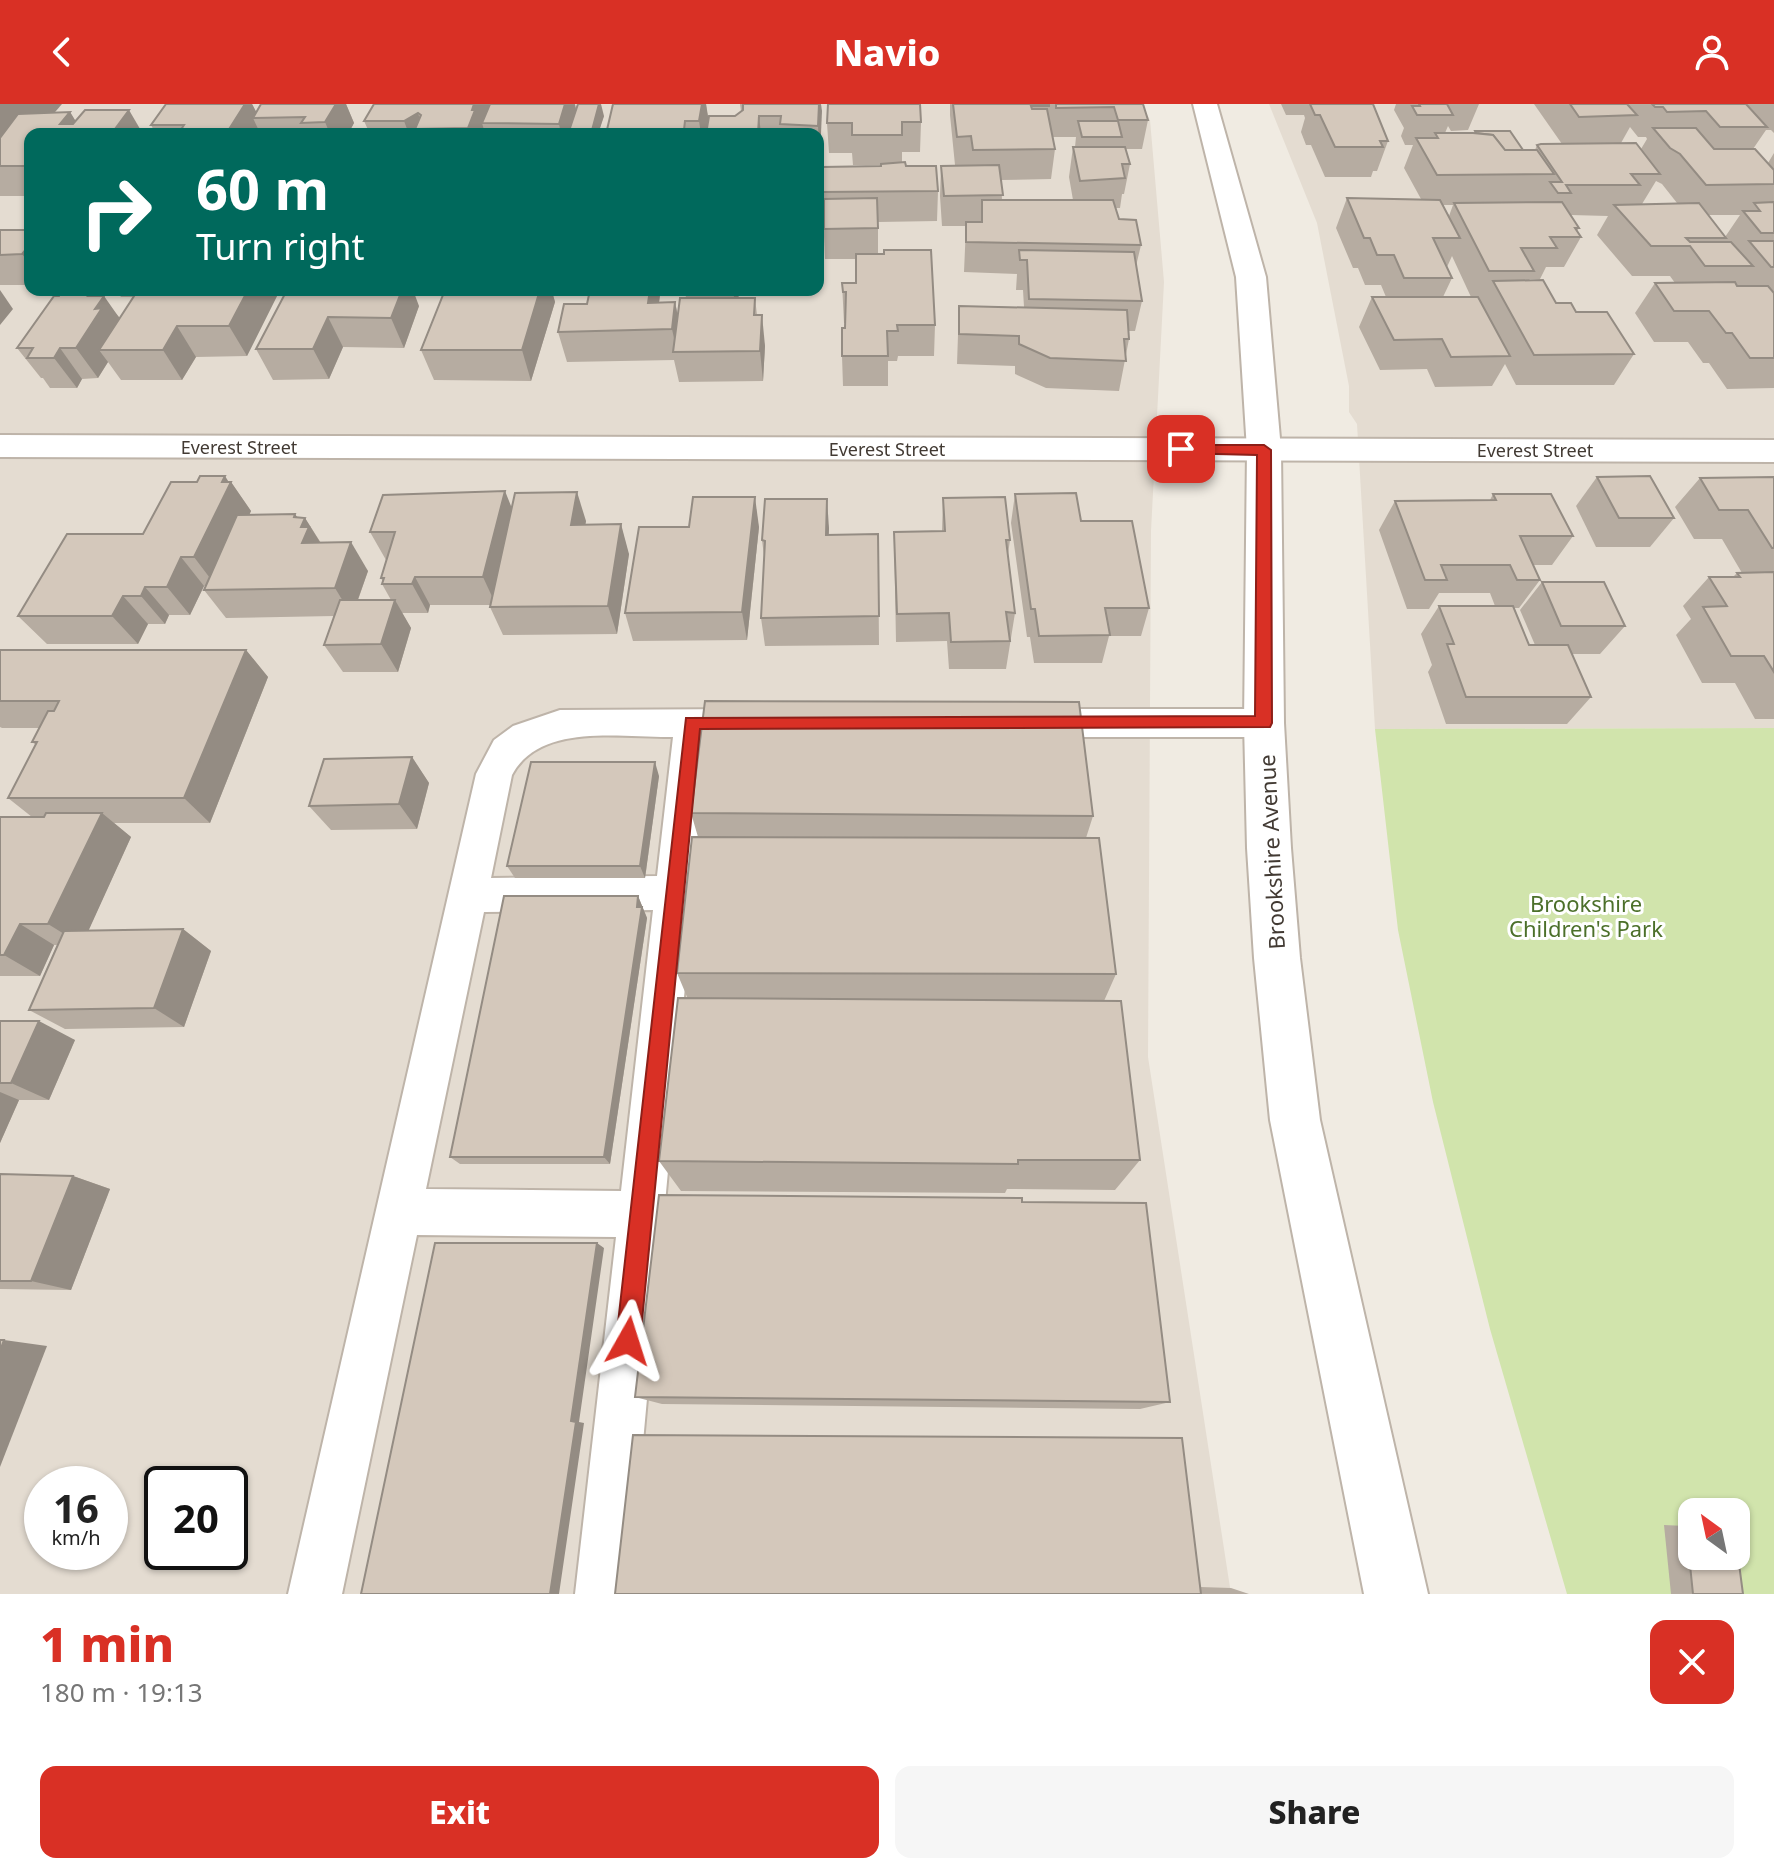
<!DOCTYPE html>
<html lang="en">
<head>
<meta charset="utf-8">
<style>
	:root { --surface:#fff; --page:#f6f6f6; --text:#222; --muted:#767676; --accent:#d93025 }
	body { margin:0; font-family:"Noto Sans",sans-serif; background:var(--page); color:var(--text); height:100vh; display:flex; flex-direction:column; font-size:30px; white-space:nowrap }
	* { box-sizing:border-box; margin:0 }
	p { font-size:26px; color:var(--muted) }
	.icon { flex:none; width:44px; height:44px; fill:none; stroke:currentColor; stroke-width:2; stroke-linecap:round; stroke-linejoin:round }
	.map { position:relative; height:1490px; overflow:hidden }
	.side { display:flex; flex-direction:column; background:var(--surface); flex:1 }
	.side>* { flex:none }
	.top-card { position:absolute; left:24px; top:24px; width:800px; height:168px; border-radius:16px; box-shadow:0 2px 6px #0004; background:#00695c; color:#fff; overflow:hidden }
	.needle { width:52px; rotate:327deg }
	.tools { position:absolute; left:1678px; top:1394px; display:grid; gap:16px }
	.tools a { display:grid; place-items:center; width:72px; height:72px; border-radius:16px; background:var(--surface); box-shadow:0 2px 6px #0004; font-size:40px }
	.speed { position:absolute; left:24px; top:1362px; display:flex; gap:16px; font-size:40px; font-weight:700; text-align:center }
	.speed>* { display:grid; place-content:center; width:104px; height:104px; border-radius:50%; background:var(--surface); box-shadow:0 2px 6px #0004; line-height:1 }
	.speed small { font-size:20px; font-weight:400 }
	.speed .limit { border:4px solid #111; border-radius:12px; background:#fff; color:#111 }
	.pin { position:absolute; display:grid; place-items:center; width:68px; height:68px; color:#fff; margin:-34px; border-radius:16px; box-shadow:0 4px 12px #0006 }
	.me { position:absolute; width:88px; margin:-44px; rotate:6deg; stroke-linejoin:round; filter:drop-shadow(0 0 6px #0008) }
	.turn { display:flex; align-items:center; gap:28px; height:168px; padding:0 40px; font-size:36px }
	.turn .icon { width:104px; height:104px; stroke-width:2.5 }
	.turn b { display:block; font-size:56px; line-height:68px }
	.round { display:grid; place-items:center; flex:none; width:84px; height:84px; border-radius:16px; background:var(--page) }
	.head { display:flex; align-items:center; justify-content:space-between; height:136px; padding:0 40px }
	h1 { font-size:48px; font-weight:800; line-height:60px; color:var(--accent) }
	.cta { display:flex; gap:16px; margin-top:auto; padding:16px 40px }
	.cta a { flex:1; height:92px; border-radius:16px; background:var(--accent); color:#fff; font-size:32px; font-weight:800; line-height:92px; text-align:center }
	.cta a+a { background:var(--page); color:var(--text) }
	header { display:flex; justify-content:space-between; align-items:center; height:104px; padding:0 40px; background:var(--accent); color:#fff; font-size:36px; font-weight:800 }
	.map>svg:first-child { display:block }
</style>
</head>
<body>
<header><svg class="icon" aria-label="back" viewBox="0 0 24 24"><path d="M15 5l-7 7 7 7"/></svg>Navio<svg class="icon" aria-label="person" viewBox="0 0 24 24"><circle cx="12" cy="8" r="4"/><path d="M4 21q1-7 8-7t8 7"/></svg></header>
<div class="map">
<svg width="1774" height="1490" viewBox="0 0 1774 1490">
	<rect width="100%" height="100%" fill="#f0ebe2"/>
	<g fill="#e4dcd1" fill-rule="evenodd">
		<path d="M0 0H1141L1150 16 1164 178 1151 427 1148 953 1231 1490H0V78L30 41V186H818V30H30ZM42 1380H110V1448H42ZM162 1380H230V1448H162Z"/>
		<path d="M1269 0H1774V624L1375 625 1357 320 1349 308V282L1317 119Z"/>
	</g>
	<path fill="#d1e4ac" fill-rule="evenodd" d="M1774 624V1490H1567L1490 1225 1433 998 1398 826 1375 625ZM1692 1408H1736V1452H1692Z"/>
	<g fill="none" stroke-linecap="round" stroke-linejoin="round">
		<g stroke="#beb4a9" stroke-width="4">
			<g id="service">
				<path d="M753 605 765 609 771 619 765 629 753 633H708L629 1490H575L616 1133 417 1131 342 1490H288L476 670 494 636 513 622 560 606ZM673 633 657 772 491 774 512 671C540 618 622 634 673 633ZM653 806 621 1087 426 1085 484 808Z"/>
				<path d="M1030 605H1264L1276 609 1282 619 1276 629 1264 633H1030L1018 629 1012 619 1018 609Z"/>
			</g>
		</g>
		<g stroke="#beb4a9" stroke-width="4">
			<path id="minor" d="M0 331 1774 336V358L0 353Z"/>
		</g>
		<g stroke="#beb4a9" stroke-width="4">
			<path id="tertiary" d="M1193 0H1217L1266 173 1281 346 1284 619 1291 744 1300 854 1320 1016 1428 1490H1364L1270 1016 1254 854 1247 744 1244 619 1247 346 1236 173Z"/>
		</g>
		<use href="#service" fill="#fff" fill-rule="evenodd"/>
		<use href="#minor" fill="#fff" fill-rule="evenodd"/>
		<use href="#tertiary" fill="#fff" fill-rule="evenodd"/>
	</g>
	<g fill="#b6aca1" fill-rule="evenodd">
		<path d="M0 0 54 9 70 8 76 18 143 30H30V92H0Z"/>
		<path d="M166 0H252L256 8 261 0H346L354 19 348 30H260V29L259 30H156L151 21Z"/>
		<path d="M374 0 576 6 604 12 598 30H486L484 26 483 30H370L364 17Z"/>
		<path d="M613 0H706L708 16 735 12 741 7 740 0H821L820 52H818V30H606Z"/>
		<path d="M950 0H1143L1148 16 1142 45H1126L1130 60 1124 90H1122L1120 104H1116L1119 115 1141 141 1136 162 1142 197 1135 227H1129V235L1119 287 1046 284 1015 270V262L957 260 959 202 1024 203 1023 186H1016L1017 170 964 168 966 122H942L940 92 941 62 955 61 950 11ZM1053 33H1076L1075 43H1073L1069 73 1073 96H1002L1001 76 1051 75 1055 45Z"/>
		<path d="M1281 0H1373L1388 37 1377 67H1373L1371 73H1325L1311 41H1306L1301 28 1305 14 1304 11H1286Z"/>
		<path d="M1396 0H1479L1468 26 1451 27 1448 22 1445 29H1474L1475 27 1523 46H1535L1537 41 1562 40 1534 0H1774V29L1771 26H1766L1753 45 1768 59 1774 49V284L1727 285 1709 259H1703L1688 238H1654L1635 209 1655 179H1675L1670 172H1632L1597 131 1608 112 1571 111 1579 124 1577 127 1581 133 1564 163H1546L1540 175H1530L1528 177 1556 199 1576 208 1634 250 1614 281H1516L1505 260 1492 282 1435 283 1427 265 1380 266 1359 223 1372 193H1386L1381 181H1365L1358 164H1353L1336 124 1347 94 1421 95 1404 64 1413 41H1405L1401 32 1404 24 1394 6ZM1630 23 1638 33H1646L1647 35 1641 45 1621 39ZM1656 77 1662 80 1677 99 1628 101 1642 100ZM1443 101H1453L1449 112ZM1708 111H1740L1725 133ZM1452 152 1471 193H1443L1452 174 1447 163Z"/>
		<path d="M921 18 920 48H902V58L938 87 937 117 878 118V150L935 221 934 252H898L897 257H888V282H843L842 252 845 219H844L842 179H856V155H825L822 88 881 61H853L852 49H829L827 19Z"/>
		<rect x="0" y="126" width="30" height="55"/>
		<path d="M45 186H95L120 214 133 193H121L116 186H276L278 190 247 252 196 253 182 276H121L108 258 98 274 82 275 77 284H50L43 274H41L17 244 60 191 48 190Z"/>
		<path d="M287 186 419 202 404 244 343 243 329 275 273 276 256 245Z"/>
		<path d="M554 186 553 191 555 198 531 277 434 276 421 246Z"/>
		<path d="M685 186H739L738 194H755L757 211 765 242 763 277 679 278 674 256 567 258 558 228 587 200 660 191 659 199 675 198 678 212 686 194Z"/>
		<path d="M1597 373 1674 414 1650 443H1596L1576 402Z"/>
		<path d="M1774 373V615H1755L1735 579H1702L1676 531 1691 515 1683 502 1709 473H1733L1737 469H1742L1722 435H1694L1675 403 1700 374Z"/>
		<path d="M229 378H231L251 407 249 411 295 410 297 413 305 414 321 439 368 467 358 496H391L382 480 383 478 381 474 386 456 370 428 512 404 586 417 585 421 629 450 617 530 503 531 490 503V501H430L428 509H402L411 524 398 568H343L324 541 334 512 226 514 204 486 205 482H204L190 511H169L165 520H148L138 540H47L18 512 143 430Z"/>
		<path d="M1015 390 1081 417 1149 504 1141 532H1109L1102 559H1034L1030 533H1027L1011 419Z"/>
		<path d="M1493 390 1573 432 1552 461H1533L1540 476 1519 504H1514L1529 541H1535L1520 506 1542 478 1625 522 1600 550H1572L1591 593 1567 620H1446L1428 568 1432 561 1421 530 1439 502H1495L1490 489H1439L1429 505H1407L1379 426 1395 397 1490 396Z"/>
		<path d="M943 394 1010 436 1008 450 1015 509 1006 565H949L947 537 896 538 894 428 942 427Z"/>
		<path d="M759 423 747 536 633 537 625 509Z"/>
		<path d="M829 424 828 431 878 430 879 541 765 542 761 514 764 452 762 436Z"/>
		<path d="M0 546H246L268 573 210 719H114L131 733 88 827 183 825 211 847 184 923 65 925 29 906 57 841H54L40 872H0V713H32L8 694 36 641 32 638 39 624H2L0 623Z"/>
		<path d="M412 653 429 679 417 725 331 726 309 702Z"/>
		<path d="M659 672 645 774H515L507 762Z"/>
		<path d="M691 709 1093 712 1086 734 1116 870 1104 897 1140 1056 1115 1086 1007 1085 1005 1089 681 1087 659 1057 688 895 677 869 698 733Z"/>
		<path d="M638 792 647 814 610 1060H460L450 1053Z"/>
		<path d="M0 917 75 936 49 996H19L0 1039Z"/>
		<path d="M0 1070 73 1072 110 1085 71 1186 0 1185Z"/>
		<path d="M1022 1098 1170 1298 1140 1305 662 1300 635 1293Z"/>
		<path d="M1664 1421 1686 1422 1743 1490H1671Z"/>
		<path d="M1200 1483 1231 1484 1249 1490H615Z"/>
	</g>
	<g fill="#948c83">
		<path d="M0 0H62L49 15 0 34Z"/>
		<path d="M245 0H252L259 13 253 14 260 29 259 30H226Z"/>
		<path d="M336 0H346L354 19 348 30H330L325 18Z"/>
		<path d="M474 0H492L482 19 484 26 483 30H469L468 24Z"/>
		<path d="M565 0H575L577 10 571 30H561L559 20Z"/>
		<path d="M599 0H601L604 12 598 30H591Z"/>
		<path d="M702 0H706L709 18 706 30H701L699 17Z"/>
		<path d="M819 0H821L822 7 820 52 818 22Z"/>
		<path d="M129 6 143 30H112V29Z"/>
		<path d="M70 8 83 29 66 30 60 20Z"/>
		<path d="M418 9 423 25H415L417 30H409L404 17Z"/>
		<path d="M759 12 761 30H758Z"/>
		<path d="M30 140V160L22 150Z"/>
		<path d="M0 186 13 205 0 221Z"/>
		<path d="M84 186H95L102 196 104 192 125 222 99 246 108 258 98 274 76 244Z"/>
		<path d="M248 186H276L278 190 247 252 229 222Z"/>
		<path d="M402 186H413L419 202 404 244 391 214Z"/>
		<path d="M540 186H554L553 191 555 198 531 277 522 246Z"/>
		<path d="M650 186H659L660 191 655 226 648 199Z"/>
		<path d="M733 186H739L737 216Z"/>
		<path d="M675 198 681 229 677 248 672 225Z"/>
		<path d="M762 211 765 242 763 277 760 247Z"/>
		<path d="M328 213 343 243 329 275 313 245Z"/>
		<path d="M177 222 196 253 182 276 163 246Z"/>
		<path d="M60 244 82 275 77 284 54 254Z"/>
		<path d="M225 372 230 380 231 378 251 407 216 482 194 453Z"/>
		<path d="M505 387 517 417 496 501 483 473Z"/>
		<path d="M577 388 586 417 580 451 571 421Z"/>
		<path d="M755 393 759 423 747 536 742 508Z"/>
		<path d="M827 395 829 424 828 460 826 431Z"/>
		<path d="M295 410 302 421 305 414 323 443 302 439 294 413Z"/>
		<path d="M621 420 629 450 617 530 608 502Z"/>
		<path d="M351 438 368 467 352 512 335 484Z"/>
		<path d="M181 453 204 482 190 511 167 483Z"/>
		<path d="M415 473 430 501 428 509 412 480Z"/>
		<path d="M145 483 169 511 165 520 141 492Z"/>
		<path d="M123 492 148 520 138 540 112 512Z"/>
		<path d="M395 496 411 524 398 568 381 540Z"/>
		<path d="M246 546 268 573 210 719 184 694Z"/>
		<path d="M412 653 429 679 417 725 399 700Z"/>
		<path d="M655 658 659 672 645 774 640 762Z"/>
		<path d="M102 709 131 733 82 841 48 820Z"/>
		<path d="M638 792 647 814 610 1060 604 1053Z"/>
		<path d="M20 820 54 841 40 872 4 851Z"/>
		<path d="M183 825 211 847 184 923 154 904Z"/>
		<path d="M39 917 75 936 49 996 11 979Z"/>
		<path d="M0 988 19 996 0 1039Z"/>
		<path d="M73 1072 110 1085 71 1186 31 1177Z"/>
		<path d="M597 1139 604 1144 579 1318 584 1319 559 1490H550L571 1317Z"/>
		<path d="M4 1236 47 1242 0 1363V1247Z"/>
	</g>
	<g fill="#d4c8bb" stroke="#948c83" stroke-width="2">
		<path d="M166 0H245L226 30H178L184 21H151Z"/>
		<path d="M261 0H336L325 18 301 19 305 13 253 14Z"/>
		<path d="M374 0H474L472 6H475L468 24 415 25 421 11 418 9 404 17H364Z"/>
		<path d="M490 0H565L559 20 482 19Z"/>
		<path d="M578 0H599L591 30H568Z"/>
		<path d="M613 0H702L699 17H685L684 26H690L689 30H606Z"/>
		<path d="M743 0H819L818 22 780 20 781 12H759L758 30H706L709 12H735L743 6Z"/>
		<path d="M828 0H920L921 18H902V31H852V19H827Z"/>
		<path d="M953 0H1049V2H1031L1032 5H1047L1055 45 973 46 971 32 957 33Z"/>
		<path d="M1056 0H1143L1148 16H1118L1114 3 1056 4Z"/>
		<path d="M1310 0H1373L1388 37H1380L1383 43H1335L1320 11H1315Z"/>
		<path d="M1419 0H1447L1453 11H1417L1412 2H1420Z"/>
		<path d="M1570 0H1627L1637 11 1579 13Z"/>
		<path d="M1652 0H1746L1767 23H1720L1706 7 1667 8 1663 3H1655Z"/>
		<path d="M85 6H129L112 29 30 30V62H0V34L18 10 70 8 60 20H73Z"/>
		<path d="M1078 17H1118L1122 33H1082Z"/>
		<path d="M1653 24H1696L1714 45H1755L1774 66V80L1706 81 1680 50 1670 44Z"/>
		<path d="M1475 27H1510L1523 46H1505L1493 31 1476 29Z"/>
		<path d="M1435 29H1473L1493 31 1505 46H1537L1554 70 1437 71 1416 34H1438Z"/>
		<path d="M1636 39 1660 70H1631L1640 81H1566L1571 89H1558L1550 78H1562L1537 41 1541 40Z"/>
		<path d="M1073 43H1125L1130 60H1122L1125 74 1080 77Z"/>
		<path d="M905 58 906 62H936L938 87 822 88 823 63 881 62V60Z"/>
		<path d="M999 61 1003 91 944 92 941 62Z"/>
		<path d="M877 94 878 124 824 125V95Z"/>
		<path d="M1347 94 1440 96 1460 134H1433L1452 174H1404L1394 151H1377L1370 134H1364Z"/>
		<path d="M982 96H1113L1119 115 1136 116 1141 141 966 138V118H982Z"/>
		<path d="M1562 98 1579 124H1575L1581 133H1550L1557 144H1521L1534 167H1489L1454 99Z"/>
		<path d="M1774 98V129H1761L1743 107H1760L1754 99Z"/>
		<path d="M1699 99 1726 134H1686L1690 138H1731L1753 162H1705L1690 142H1651L1614 101Z"/>
		<path d="M0 126H30V140L22 150 0 151Z"/>
		<path d="M1749 137H1774V163H1771Z"/>
		<path d="M884 146H931L935 221H897L898 227H887L888 252H842V224H845L846 188H843L842 179H856V150H884Z"/>
		<path d="M1019 146 1134 148 1142 197 1029 195 1027 156H1020Z"/>
		<path d="M1543 176 1556 199H1571L1576 208H1607L1634 250 1534 251 1493 177Z"/>
		<path d="M1735 178 1737 182H1768L1774 189V254H1750L1732 229H1726L1709 207H1674L1655 179Z"/>
		<path d="M63 186H92L88 192H104L95 205 102 204 76 244H60L54 254H27L33 244H17L54 192H59Z"/>
		<path d="M138 186H248L229 222H177L163 246H99Z"/>
		<path d="M287 186H402L391 214 328 213 313 245H256Z"/>
		<path d="M445 186H540L522 246H421Z"/>
		<path d="M590 186H650L648 199 675 198 672 225 558 228 564 200H587Z"/>
		<path d="M1372 193H1478L1510 252 1451 253 1442 235 1394 236Z"/>
		<path d="M680 194H755L754 211H762L760 247 673 248Z"/>
		<path d="M959 202 1127 206 1129 235H1124L1126 257 1050 254 1019 240V232L959 230Z"/>
		<path d="M200 372H225L222 378H231L194 453H181L167 483H145L141 492H123L112 512H18L67 430H143L171 378H197Z"/>
		<path d="M1650 372 1674 414H1619L1597 373Z"/>
		<path d="M1774 373V444H1772L1748 406H1719L1700 374Z"/>
		<path d="M505 387 483 473H415L412 480H382L384 474H381L395 428H370L383 391Z"/>
		<path d="M577 388 571 421 621 420 608 502 490 503 515 389Z"/>
		<path d="M1076 389 1081 417H1132L1149 504H1105L1110 531 1039 532 1035 505H1031L1015 390Z"/>
		<path d="M1493 390H1551L1573 432H1520L1540 476H1517L1510 461H1441L1447 476H1425L1395 397 1496 396Z"/>
		<path d="M693 393H755L742 508 625 509 639 423H689Z"/>
		<path d="M1005 393 1010 436H1006L1015 509 1006 508 1010 537 951 538 949 509 897 510 894 428 945 427 943 394Z"/>
		<path d="M765 395H827L826 431 878 430 879 512 761 514 765 437 762 436Z"/>
		<path d="M295 410 294 413 305 414 301 423H309L302 439 351 438 335 484 204 486 237 411Z"/>
		<path d="M1774 468V568L1764 552H1731L1703 503 1727 502 1709 473H1740L1737 469Z"/>
		<path d="M1542 478H1604L1625 522H1561Z"/>
		<path d="M340 496H395L381 540 324 541Z"/>
		<path d="M1439 502H1513L1529 541H1568L1591 593H1466L1447 540H1454Z"/>
		<path d="M0 546H246L184 694H8L37 638H32L48 607H54L59 597H0Z"/>
		<path d="M705 597 1079 598 1093 712 691 709Z"/>
		<path d="M412 653 399 700 309 702 324 655Z"/>
		<path d="M531 658H655L640 762H507Z"/>
		<path d="M46 709H102L48 820H20L4 851H0V713H44Z"/>
		<path d="M692 733 1099 734 1116 870 677 869Z"/>
		<path d="M504 792H638L637 803H642L604 1053H450Z"/>
		<path d="M183 825 154 904 29 906 64 827Z"/>
		<path d="M678 894 1121 897 1140 1056H1018V1060L659 1057Z"/>
		<path d="M0 917H39L11 979H0Z"/>
		<path d="M0 1070 73 1072 31 1177H0Z"/>
		<path d="M659 1091 1022 1094V1098L1146 1099 1170 1298 635 1293Z"/>
		<path d="M435 1139H597L571 1317 576 1318 550 1490H361Z"/>
		<path d="M0 1236H4L0 1247Z"/>
		<path d="M633 1331 1182 1334 1201 1490H615Z"/>
		<path d="M1686 1422 1692 1424V1452H1736V1437L1743 1490H1693Z"/>
	</g>
	<path fill="#d93025" stroke="#8d1f18" stroke-width="2" d="M1181 341H1264L1271 346 1272 619 1270 623 700 625 640 1237 636 1245 628 1249 620 1245 616 1237 686 614 1255 612 1257 351 1176 349V342Z"/>
	<g text-anchor="middle" dominant-baseline="central" stroke-width="6" stroke-linejoin="round" paint-order="stroke">
		<g font-size="18" fill="#423a33" stroke="#fff">
			<text x="239" y="343">Everest Street</text>
			<text x="887" y="345">Everest Street</text>
			<text x="1535" y="346">Everest Street</text>
		</g>
		<g font-size="22" fill="#423a33" stroke="#fff">
			<text transform="translate(1271 748) rotate(-93)">Brookshire Avenue</text>
		</g>
		<g font-size="22" fill="#4c702a" stroke="#fff">
			<text x="1586" y="799">Brookshire<tspan x="1586" dy="25">Children's Park</tspan></text>
		</g>
	</g>
</svg>
<div class="tools">
<a><svg class="needle" viewBox="-14 -14 28 28"><path d="M0-13l5 13h-10z" fill="#e53935"/><path d="M0 13l5-13h-10z" fill="#767676"/></svg></a>
</div>
<div class="speed"><div>16<small>km/h</small></div><div class="limit">20</div></div>
<div class="pin" style="left:1181px;top:345px;background:#d93025"><svg class="icon" aria-label="arrive" viewBox="0 0 24 24"><path d="M6 21V4h12l-3 4 3 4H6"/></svg></div>
<svg class="me" style="left:628px;top:1237px" viewBox="-20 -20 40 40"><path d="M0-17L14 15 0 8-14 15z" fill="#d93025" stroke="#fff" stroke-width="4"/></svg>
<div class="top-card">
<div class="turn"><svg class="icon" aria-label="right" viewBox="0 0 24 24"><path d="M7 20v-9h11M14 6l5 5-5 5"/></svg><div><b>60 m</b>Turn right</div></div>
</div>
</div>
<section class="side">
<div class="head"><div><h1>1 min</h1><p>180 m · 19:13</p></div><a class="round" style="background:#d93025;color:#fff"><svg class="icon" aria-label="close" viewBox="0 0 24 24"><path d="M6 6l12 12M18 6L6 18"/></svg></a></div>
<div class="cta"><a>Exit</a><a>Share</a></div>
</section>
</body>
</html>
